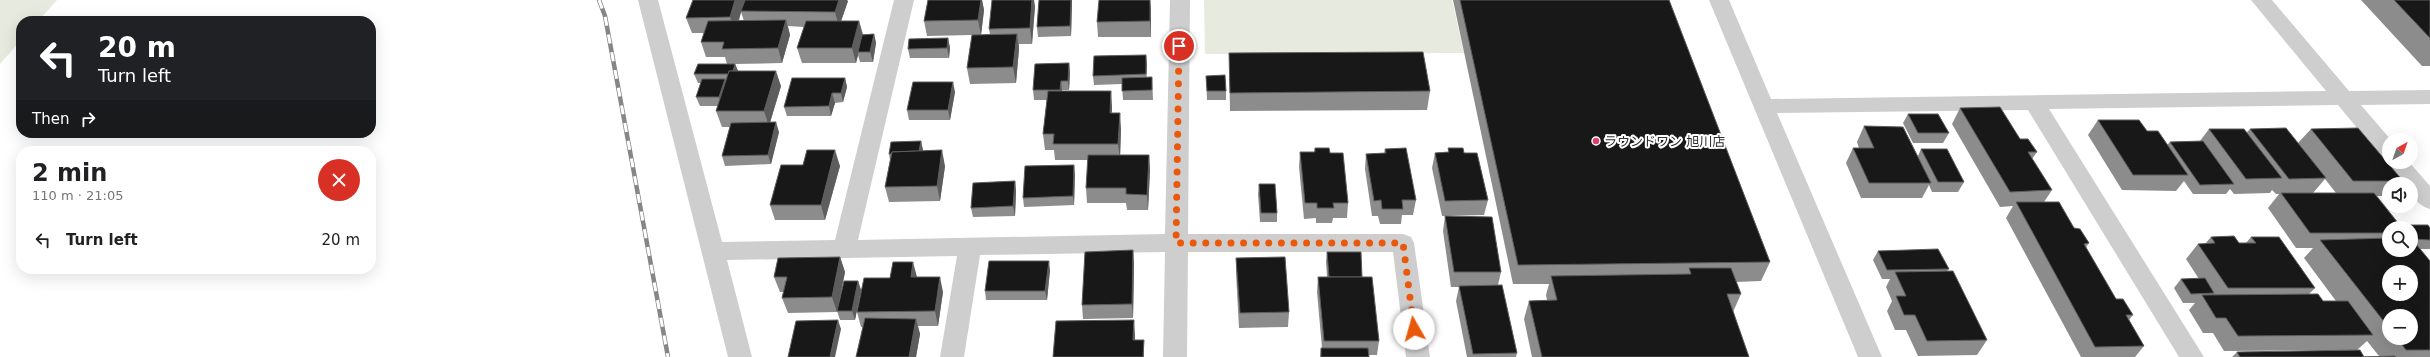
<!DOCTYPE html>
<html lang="en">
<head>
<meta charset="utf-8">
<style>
	:root { --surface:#fff; --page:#f6f6f6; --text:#202124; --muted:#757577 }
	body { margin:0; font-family:"DejaVu Sans","Noto Sans JP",sans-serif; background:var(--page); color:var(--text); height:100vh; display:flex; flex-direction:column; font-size:15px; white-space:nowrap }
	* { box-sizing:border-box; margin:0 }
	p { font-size:13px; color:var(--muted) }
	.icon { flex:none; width:22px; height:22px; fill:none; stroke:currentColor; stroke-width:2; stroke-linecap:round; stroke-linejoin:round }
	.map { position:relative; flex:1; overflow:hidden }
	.side { position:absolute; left:16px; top:146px; width:360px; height:128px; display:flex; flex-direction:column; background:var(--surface); border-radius:16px; box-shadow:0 4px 16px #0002 }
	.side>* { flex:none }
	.hud { position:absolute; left:16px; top:16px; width:360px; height:122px; border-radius:16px; box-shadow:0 4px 16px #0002; background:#202124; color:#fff; overflow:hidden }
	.needle { width:26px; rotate:40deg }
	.fabs { position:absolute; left:2382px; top:133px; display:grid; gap:8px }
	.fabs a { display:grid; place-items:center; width:36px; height:36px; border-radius:50%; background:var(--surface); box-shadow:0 4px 16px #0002; font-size:20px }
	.pin { position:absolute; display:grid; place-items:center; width:34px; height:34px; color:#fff; margin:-17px; border:2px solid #fff; border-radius:50%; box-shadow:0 1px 4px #0007 }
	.me { position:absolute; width:44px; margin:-22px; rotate:353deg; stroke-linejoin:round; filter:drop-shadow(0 0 3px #0008) }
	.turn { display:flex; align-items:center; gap:14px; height:84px; padding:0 16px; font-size:18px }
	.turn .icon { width:52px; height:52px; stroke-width:2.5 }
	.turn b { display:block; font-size:28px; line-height:34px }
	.then { display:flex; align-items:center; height:38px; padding:0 16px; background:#0003; gap:8px; font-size:15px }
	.round { display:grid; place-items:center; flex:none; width:42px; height:42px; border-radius:21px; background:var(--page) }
	.overview { display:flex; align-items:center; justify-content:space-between; height:68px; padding:0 16px }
	h1 { font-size:24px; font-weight:600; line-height:30px }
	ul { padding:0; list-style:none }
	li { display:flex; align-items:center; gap:12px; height:52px; padding:0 16px }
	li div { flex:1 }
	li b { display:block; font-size:15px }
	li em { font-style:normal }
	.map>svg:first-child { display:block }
</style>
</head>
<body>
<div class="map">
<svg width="2430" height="357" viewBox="0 0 2430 357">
	<rect width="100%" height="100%" fill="#fff"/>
	<g fill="#e7eade">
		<path d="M0 0H57L38 21H21V40L0 64Z"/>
		<path d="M1204 0H1452L1464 53 1205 54Z"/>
	</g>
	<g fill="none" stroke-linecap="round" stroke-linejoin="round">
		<g fill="#cecece" fill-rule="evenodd">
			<path d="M638 0H658L722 242 835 240 894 0H914L858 240 1165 234 1170 0H1190L1188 234H1403L1411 237 1414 243 1430 357H1406L1393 252H1188L1187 357H1163L1165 252 980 255 964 357H940L957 256 727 260 752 357H728Z"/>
			<path d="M1709 0H1729L1771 99 2326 91 2251 0H2272L2349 91 2430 90V104L2361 105 2391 140H2389V162H2409L2430 186V209C2418 206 2411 196 2411 184H2403L2386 162 2388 159 2381 157 2338 105 2049 109 2204 357H2179L2028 110 1777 113 1882 357H1858Z"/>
		</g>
		<g stroke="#868686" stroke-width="4.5">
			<path id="rail" d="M599 0 605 16 668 357"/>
		</g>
		<use href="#rail" stroke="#fff" stroke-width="3" stroke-dasharray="9" stroke-linecap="butt"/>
	</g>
	<g fill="#8c8c8c" fill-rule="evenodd">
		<path d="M693 0 848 1 841 21H859L863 34H874L876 43 873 62H860L858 55 856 63H802L797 48 804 27 788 26 790 35 782 63 735 64 738 71 781 86 770 122 779 132 771 164 725 166 722 156 730 127H722L716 111 718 106H700L696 97 701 83H698L694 74 727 64 725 57H706L701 42 704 33H692L686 18ZM741 12 744 21H739Z"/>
		<path d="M928 0H982L984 10 981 35 990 34 989 29 1035 6 1032 44H1019V49L1016 83 970 84 967 68 972 35 927 36 924 21Z"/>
		<path d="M1039 0H1072L1071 36 1038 37 1037 27Z"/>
		<path d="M1453 0H1669L1770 262 1761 281 1736 282 1741 294 1733 312 1749 357H1532L1524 319 1529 301 1547 300 1546 295 1549 284H1513Z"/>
		<path d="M2361 0H2430V66H2422Z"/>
		<path d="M1151 9V37H1098L1097 22Z"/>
		<path d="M948 38 950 48 949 58H910L908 49Z"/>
		<path d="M1229 53 1430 91 1427 110 1230 111Z"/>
		<path d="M1069 63 1070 73 1069 90H1062V91L1112 106V113L1121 129 1120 155H1149L1150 170 1148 210H1127L1126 203H1087L1086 188 1088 160H1055L1054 150H1045L1043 134 1047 100H1034L1033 90Z"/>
		<path d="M1147 64 1146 78 1152 77 1153 100H1123L1122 84 1094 85 1093 76Z"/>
		<path d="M1206 76 1226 91V100H1207Z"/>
		<path d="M845 78 847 87 843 102 835 103 831 116H787L784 107Z"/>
		<path d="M955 92 950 120H909L907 110Z"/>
		<path d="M1960 108 2020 139 2037 152 2032 159 2052 190 2044 202 2074 228 2089 243 2086 247 2116 299 2133 315 2129 320 2144 346 2135 357H2081L2006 218 2013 206 2000 207 1952 124Z"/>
		<path d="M1908 114 1949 133 1943 143H1913L1903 123Z"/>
		<path d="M2098 120 2147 131 2167 145 2170 142 2200 141 2209 129 2247 132 2250 129 2298 143 2311 129 2403 181 2400 184H2389V196H2377L2400 225 2430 228V249H2420L2430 261V357H2232L2237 352 2364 357 2379 356 2367 341 2357 350 2224 351 2213 333H2203L2189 310 2195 303H2183L2174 288 2181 279H2199L2186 259 2198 244H2205L2211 237 2239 243H2246L2251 237 2315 288 2309 294 2323 301H2336L2304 258 2313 248H2296L2268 208 2279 194H2276L2272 190 2270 193 2234 194 2230 189 2226 194H2193L2184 181 2176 191 2122 190 2088 135ZM2325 179 2336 193H2313ZM2389 228H2411V250H2389ZM2389 316 2411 338H2389Z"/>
		<path d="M1864 126 1918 156 1921 149 1964 182 1958 192H1932L1929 185 1922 198H1861L1846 163 1853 148H1859L1857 142Z"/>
		<path d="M921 141 923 151 945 166 940 201 889 202 885 187 890 160 889 154Z"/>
		<path d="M1315 148 1330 153 1348 203 1347 218H1333L1332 223H1316V218L1304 219 1299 167 1300 152H1314Z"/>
		<path d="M1448 148 1464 153 1488 200 1484 215 1442 216 1432 168 1435 153 1448 152Z"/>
		<path d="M1385 149 1416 200 1413 215H1402L1401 224H1380L1378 216H1372L1365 169 1366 154 1384 153Z"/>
		<path d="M803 165 840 166 825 220H775L770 205Z"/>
		<path d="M1075 174 1074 205 1024 207 1023 198Z"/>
		<path d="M1015 181 1016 191 1015 216 973 217 971 208Z"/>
		<path d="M1259 184 1277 213V222H1260L1258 194Z"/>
		<path d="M1445 216 1501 272 1498 285 1517 353 1516 357H1467L1456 301 1459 287H1451L1443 231Z"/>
		<path d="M1133 250 1134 266 1133 318 1083 319 1082 305Z"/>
		<path d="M1878 251 1949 269 1947 271 1987 340 1977 355 1918 356 1906 330H1895L1887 311 1892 301 1886 287 1890 279H1882L1873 260Z"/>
		<path d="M1327 252 1362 277 1379 341 1377 355H1369V357H1320L1321 348H1322L1317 292 1318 277H1327L1326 261Z"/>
		<path d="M840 257 845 272 838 308 858 281 861 290 917 277 943 292 938 326H918L920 334 916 357H856L863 327H861L857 312 861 290 855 320H840L837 311V312L788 313 782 298 784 292H780L774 277Z"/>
		<path d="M1236 258 1289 312 1288 327 1239 328 1236 273Z"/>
		<path d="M1050 270 1047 300H986L985 291Z"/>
	</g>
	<g fill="#5d5d5d">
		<path d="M735 0H745L741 11V12L735 32 730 17Z"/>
		<path d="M839 0H847L848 1 839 27 835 12Z"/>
		<path d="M981 0H982L984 10 981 35 978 20Z"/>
		<path d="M1032 0H1034L1035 6 1032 44 1030 28Z"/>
		<path d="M1071 0H1072V4L1071 36 1070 26Z"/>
		<path d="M1150 0 1151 9V37L1150 21Z"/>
		<path d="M786 20 790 35 782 63 778 48Z"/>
		<path d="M859 21 863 37 858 52V55L856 63 852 48Z"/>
		<path d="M874 34 876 43 873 62 870 52Z"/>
		<path d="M1017 34 1019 49 1016 83 1013 67Z"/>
		<path d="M948 38 950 48 949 58 947 48Z"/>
		<path d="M1146 55 1147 64 1146 84Z"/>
		<path d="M1069 63 1070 73 1069 90 1068 81Z"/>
		<path d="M735 64 739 73 732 74Z"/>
		<path d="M776 71 781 86 769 126 764 111Z"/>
		<path d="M845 78 847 87 843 102 841 93Z"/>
		<path d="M725 79 729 88 723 106 719 97Z"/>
		<path d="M1061 81 1062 90 1061 99 1060 90Z"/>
		<path d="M953 82 955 92 950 120 948 110Z"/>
		<path d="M1111 91 1112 106 1111 129 1110 113Z"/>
		<path d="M832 93 835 103 831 116 829 106Z"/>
		<path d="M1120 113 1121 129 1120 160 1118 144Z"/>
		<path d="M776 122 779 132 771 164 768 155Z"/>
		<path d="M921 141 923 150 921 162 919 153Z"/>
		<path d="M835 150 840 166 825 220 821 205Z"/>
		<path d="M942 150 945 166 940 201 937 186Z"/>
		<path d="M1149 155 1150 170 1148 210 1147 195Z"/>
		<path d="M1074 165 1075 174 1074 205 1073 196Z"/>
		<path d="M1015 181 1016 191 1015 216 1013 206Z"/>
		<path d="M1133 250 1134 266 1133 318 1132 304Z"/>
		<path d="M840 257 845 272 837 312 832 297Z"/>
		<path d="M1049 261 1050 270 1047 300 1045 291Z"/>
		<path d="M913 262 917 277 915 292 911 277Z"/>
		<path d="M940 277 943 292 938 326 935 311Z"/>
		<path d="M858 281 861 290 855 320 852 311Z"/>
		<path d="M916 319 920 334 916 357H909Z"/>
		<path d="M838 320 841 329 835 357H830Z"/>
		<path d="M1134 320 1135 335V355L1133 340Z"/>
		<path d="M1144 340V357H1143Z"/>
	</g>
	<g fill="#181818" stroke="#5d5d5d" fill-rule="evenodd">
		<path d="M693 0H735L730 17 686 18Z"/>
		<path d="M745 0H839L835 12 741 11Z"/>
		<path d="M928 0H981L978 20 924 21Z"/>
		<path d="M992 0H1032L1030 28 989 29Z"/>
		<path d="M1039 0H1071L1070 26 1037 27Z"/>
		<path d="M1099 0H1150V21L1097 22Z"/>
		<path d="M1460 0H1669L1770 262 1518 265Z"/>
		<path d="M2394 0H2430V38Z"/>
		<path d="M786 20 778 48 722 49 724 42H701L708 21Z"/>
		<path d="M806 21H859L852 48H797Z"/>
		<path d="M874 34 870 52H858L862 35Z"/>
		<path d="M1017 34 1013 67 967 68 972 35Z"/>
		<path d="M948 38 947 48 908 49 909 39Z"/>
		<path d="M1423 52 1430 91 1230 93 1229 53Z"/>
		<path d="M1146 55V74L1093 76 1094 56Z"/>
		<path d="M1069 63 1068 81H1061L1060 90H1033L1035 64Z"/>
		<path d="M698 64H735L733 71H729V74H694Z"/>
		<path d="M729 71H776L764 111H716Z"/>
		<path d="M1225 75 1226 91H1207L1206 76Z"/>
		<path d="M1152 77V90L1122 91V78Z"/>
		<path d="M792 78H845L841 93H832L829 106 784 107Z"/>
		<path d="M702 79H725L719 97H696Z"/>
		<path d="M913 82H953L948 110H907Z"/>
		<path d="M1048 91H1111L1110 113H1120L1118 144H1053L1054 134H1043Z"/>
		<path d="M2000 107 2020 139H2028L2037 152H2028L2052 190 2010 192 1960 108Z"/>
		<path d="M1908 114H1938L1949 133H1918Z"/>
		<path d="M2098 120H2139L2147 131H2158L2188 175H2133Z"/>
		<path d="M776 122 768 155 722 156 731 123Z"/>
		<path d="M1864 126 1903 127 1931 183H1869L1853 148H1874Z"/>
		<path d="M2286 128 2326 178 2289 179 2250 129Z"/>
		<path d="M2358 128 2403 181H2353L2311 129Z"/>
		<path d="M2209 129H2244L2282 178 2246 179Z"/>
		<path d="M921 141 919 151 892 152 891 154H889L891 142Z"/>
		<path d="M2203 141 2234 184 2200 185 2170 142Z"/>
		<path d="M1315 148H1329L1330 153H1343L1348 203H1333L1334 208H1317V203H1305L1300 152H1315Z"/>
		<path d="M1406 148 1416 200H1402L1403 209H1382L1381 200 1374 201 1366 154 1386 153 1385 149Z"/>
		<path d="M1448 148H1463L1464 153H1477L1488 200 1445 201 1435 153 1449 152Z"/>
		<path d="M1921 149H1947L1964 182H1938Z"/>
		<path d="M807 150H835L821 205H770L781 165H803Z"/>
		<path d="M942 150 937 186 885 187 892 152Z"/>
		<path d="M1088 155H1149L1147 195 1126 194V188H1086Z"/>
		<path d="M1074 165 1073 196 1023 198 1025 166Z"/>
		<path d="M1015 181 1013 206 971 208 973 183Z"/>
		<path d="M1259 184H1275L1277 213H1261Z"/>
		<path d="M2281 193H2374L2402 228H2389V233H2310Z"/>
		<path d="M2016 202H2059L2074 228 2080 229 2089 243 2084 244 2116 299H2123L2133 315H2126L2144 346 2095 347Z"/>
		<path d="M1445 216 1492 217 1501 272H1454Z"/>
		<path d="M2400 225H2428L2430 228V240L2412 239 2411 238V228H2402Z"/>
		<path d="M2234 236 2239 243H2256L2251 237H2279L2315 288H2228L2198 244 2215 243 2211 237Z"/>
		<path d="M2389 238V250H2411V238L2430 261V350H2406L2397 338H2411V316H2389V328L2320 240ZM2389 272H2411V294H2389Z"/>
		<path d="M1938 249 1949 269 1887 270 1878 251Z"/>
		<path d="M1133 250 1132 304 1082 305 1085 252Z"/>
		<path d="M1327 252H1361L1362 277H1329Z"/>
		<path d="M840 257 832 297 782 298 787 277H774L778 258Z"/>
		<path d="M1285 257 1289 312 1240 313 1236 258Z"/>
		<path d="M989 261H1049L1045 291H985Z"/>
		<path d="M893 262H913L911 277H940L935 311 857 312 864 278H890Z"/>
		<path d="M1689 268H1731L1741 294H1727L1749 357H1542L1529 301 1557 300 1551 276 1691 274Z"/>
		<path d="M1953 271 1987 340 1927 341 1915 315H1904L1896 296H1906L1895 272Z"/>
		<path d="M1318 277H1372L1379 341H1324Z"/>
		<path d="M2205 278 2214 293 2191 294 2181 279Z"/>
		<path d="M844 281H858L852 311H837Z"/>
		<path d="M1502 285 1517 353 1473 354 1459 286Z"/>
		<path d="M2318 294 2323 301H2348L2373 335 2238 336 2226 318H2216L2202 295Z"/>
		<path d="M865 318 916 319 909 357H856Z"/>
		<path d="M838 320 830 357H788L796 321Z"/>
		<path d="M1134 320 1133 340H1144L1143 357H1053L1056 321Z"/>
		<path d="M1321 348H1368L1369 357H1321Z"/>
		<path d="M2360 350 2364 357 2395 356 2396 357H2240L2237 352Z"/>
	</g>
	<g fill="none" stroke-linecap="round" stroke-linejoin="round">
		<path stroke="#ea580c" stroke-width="7" stroke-dasharray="0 12.6" d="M1179 46 1176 243H1403L1414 329"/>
	</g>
	<circle fill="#db416f" stroke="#fff" stroke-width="1.5" cx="1596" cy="141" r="4"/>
	<g text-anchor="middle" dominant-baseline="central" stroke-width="4" stroke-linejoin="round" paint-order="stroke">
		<g font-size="13" fill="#313131" stroke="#fff" text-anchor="start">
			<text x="1604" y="141">ラウンドワン 旭川店</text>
		</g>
	</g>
</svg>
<div class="fabs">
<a><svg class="needle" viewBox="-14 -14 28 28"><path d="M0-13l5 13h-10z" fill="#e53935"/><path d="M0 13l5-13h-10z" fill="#757577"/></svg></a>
<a><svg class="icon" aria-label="sound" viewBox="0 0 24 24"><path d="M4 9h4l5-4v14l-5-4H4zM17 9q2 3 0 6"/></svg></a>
<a><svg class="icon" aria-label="search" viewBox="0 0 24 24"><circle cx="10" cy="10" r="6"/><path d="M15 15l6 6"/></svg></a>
<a>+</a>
<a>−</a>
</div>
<div class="pin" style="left:1179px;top:46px;background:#d93025"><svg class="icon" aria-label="arrive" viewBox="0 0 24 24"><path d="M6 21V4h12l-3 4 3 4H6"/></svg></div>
<svg class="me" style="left:1414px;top:329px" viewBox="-20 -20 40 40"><circle r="19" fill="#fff"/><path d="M0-13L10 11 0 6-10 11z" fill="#ea580c"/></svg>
<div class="hud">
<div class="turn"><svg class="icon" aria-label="left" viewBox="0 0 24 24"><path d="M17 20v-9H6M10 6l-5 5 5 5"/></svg><div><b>20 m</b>Turn left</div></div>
<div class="then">Then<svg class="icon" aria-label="right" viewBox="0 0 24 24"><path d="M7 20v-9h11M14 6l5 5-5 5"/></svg></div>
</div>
<section class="side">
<div class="overview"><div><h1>2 min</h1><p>110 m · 21:05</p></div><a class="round" style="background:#d93025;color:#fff"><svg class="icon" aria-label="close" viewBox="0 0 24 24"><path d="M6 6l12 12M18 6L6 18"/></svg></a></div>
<ul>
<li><svg class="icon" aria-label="left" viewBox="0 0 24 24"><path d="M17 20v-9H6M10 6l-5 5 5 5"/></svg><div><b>Turn left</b></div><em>20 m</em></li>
</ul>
</section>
</div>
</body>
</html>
